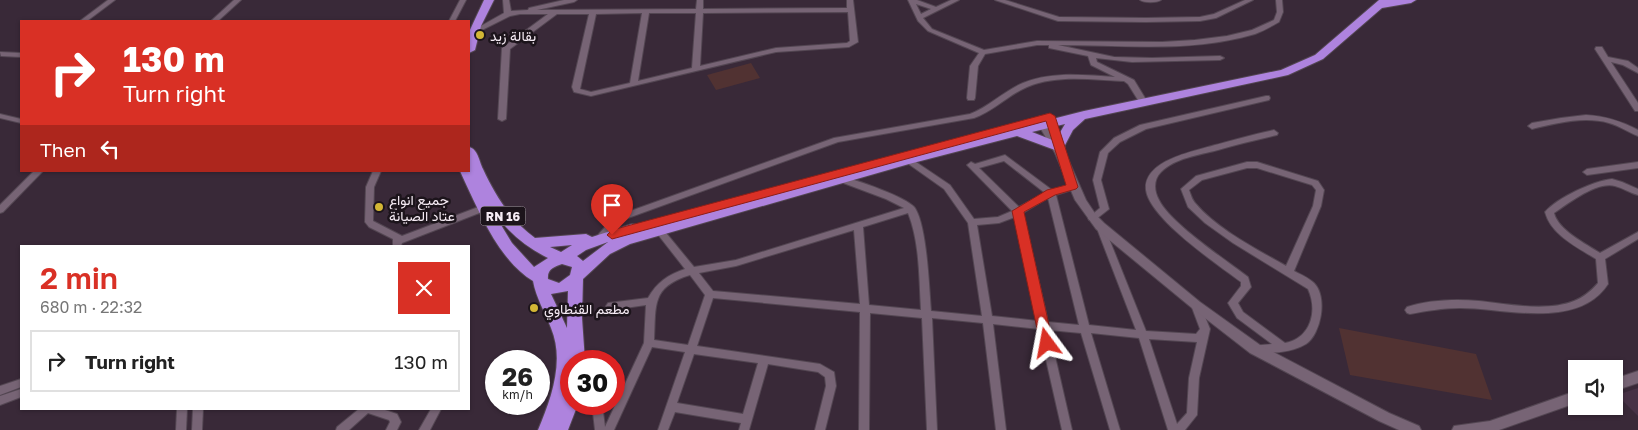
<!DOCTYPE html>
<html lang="en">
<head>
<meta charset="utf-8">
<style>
	:root { --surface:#fff; --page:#f6f6f6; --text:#222; --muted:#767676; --line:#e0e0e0; --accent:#d93025 }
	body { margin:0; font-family:"Golos Text",Vazirmatn,sans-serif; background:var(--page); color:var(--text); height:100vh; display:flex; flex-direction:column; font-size:19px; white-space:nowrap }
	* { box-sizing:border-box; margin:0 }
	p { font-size:16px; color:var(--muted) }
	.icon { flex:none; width:28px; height:28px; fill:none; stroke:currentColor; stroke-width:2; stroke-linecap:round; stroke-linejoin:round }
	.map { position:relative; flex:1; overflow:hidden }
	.panel { position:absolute; left:20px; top:245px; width:450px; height:165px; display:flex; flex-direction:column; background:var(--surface); border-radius:0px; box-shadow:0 1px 4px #0004 }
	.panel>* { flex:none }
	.top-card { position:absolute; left:20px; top:20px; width:450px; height:152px; border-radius:0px; box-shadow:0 1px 4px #0004; background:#d93025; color:#fff; overflow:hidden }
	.tools { position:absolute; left:1568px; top:360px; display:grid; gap:10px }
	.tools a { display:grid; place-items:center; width:55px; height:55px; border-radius:0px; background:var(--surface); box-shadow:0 1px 4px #0004; font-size:25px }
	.speed { position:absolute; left:485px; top:350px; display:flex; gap:10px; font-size:25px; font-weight:700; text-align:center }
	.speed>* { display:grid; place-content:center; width:65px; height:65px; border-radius:50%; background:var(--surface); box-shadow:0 1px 4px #0004; line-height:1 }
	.speed small { font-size:12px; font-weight:400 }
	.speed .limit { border:8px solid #d22; background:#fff; color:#111 }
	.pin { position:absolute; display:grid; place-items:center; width:42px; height:42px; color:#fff; margin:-51px -21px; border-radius:50% 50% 50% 0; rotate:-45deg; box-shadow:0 0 5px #0007 }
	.pin .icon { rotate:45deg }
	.me { position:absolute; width:55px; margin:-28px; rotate:347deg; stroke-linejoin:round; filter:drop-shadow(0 0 4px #0008) }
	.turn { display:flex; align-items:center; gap:18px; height:105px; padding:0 20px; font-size:22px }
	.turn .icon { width:65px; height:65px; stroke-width:2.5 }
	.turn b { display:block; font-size:35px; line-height:42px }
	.then { display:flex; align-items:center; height:48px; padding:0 20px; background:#0003; gap:10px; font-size:19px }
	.round { display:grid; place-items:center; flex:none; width:52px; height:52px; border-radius:0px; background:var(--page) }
	.head { display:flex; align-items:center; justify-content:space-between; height:85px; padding:0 20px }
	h1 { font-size:30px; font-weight:600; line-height:38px; color:var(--accent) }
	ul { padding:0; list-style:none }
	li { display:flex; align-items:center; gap:15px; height:62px; margin:0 10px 8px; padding:0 10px; border:2px solid var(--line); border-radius:0px }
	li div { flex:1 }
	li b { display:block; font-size:19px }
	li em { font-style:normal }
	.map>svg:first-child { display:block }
</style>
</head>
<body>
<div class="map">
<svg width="1638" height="430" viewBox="0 0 1638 430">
	<rect width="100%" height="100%" fill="#392938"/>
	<path fill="#473246" d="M1638 388V416L1617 395Z"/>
	<g fill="#513232">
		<path d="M751 63 760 78 716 90 707 75Z"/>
		<path d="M1339 328 1476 354 1492 400 1350 375Z"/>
	</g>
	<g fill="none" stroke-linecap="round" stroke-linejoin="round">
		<g stroke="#534652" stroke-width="2">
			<g id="minor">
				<path d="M108 0H115L87 21H80Z"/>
				<path d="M234 0H241L218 21H211Z"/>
				<path d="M460 0H466L455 21H449Z"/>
				<path d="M503 0H509L511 11 528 10 529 8 564 0H577L574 2 537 10 696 9 697 0H703V9L847 8V0H853L858 42 849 47 776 52 591 96 574 92 572 87 589 14H557L510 49 506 119 502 121 498 119 502 48 548 14H520L510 16 476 33H472V31L504 13ZM848 12 850 41 847 43 776 48 700 66 703 13ZM642 13 630 83 591 92 580 89 596 14ZM649 13H696L692 68 638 81Z"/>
				<path d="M908 0H917L936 7 951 0H959L923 18 932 29 984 50 1037 41 1162 42 1195 40 1227 36 1252 30 1274 20 1277 12 1276 0H1282L1283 12 1279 22C1272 26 1263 31 1255 34 1192 53 1123 45 1058 45L1114 57 1152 58 1220 56 1224 58 1220 60 1132 62 1096 58 1097 62 1134 80 1145 98 1144 100H1138L1128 84 1124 81C1093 80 1057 74 1027 87 1008 95 994 111 974 118L838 142 628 218 619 222 604 239H598L597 237 598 235 613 218 622 214 834 138 970 114C989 107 1004 91 1023 83 1052 71 1084 75 1115 77L1091 65 1088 56 1049 48V45H1037L985 54 978 66 975 98 974 100H968L967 98 970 66 979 53 928 31 918 21ZM916 4 931 9 921 14Z"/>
				<path d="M995 0H1005L1059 17 1146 18 1200 17 1214 14 1245 0H1253L1216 18 1200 21 1146 22 1058 21Z"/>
				<path d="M1140 0H1161C1157 3 1144 3 1140 0Z"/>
				<path d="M1596 47H1602L1608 57 1628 61 1638 68V73L1623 65 1611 62 1638 103V111H1635L1595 49Z"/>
				<path d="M0 52 21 53V57L1 56Z"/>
				<path d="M1266 96H1269L1270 98 1269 100 1146 129 1120 142 1108 153 1101 180 1109 209 1095 220H1089L1088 218 1100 208 1093 180 1100 152 1114 138 1140 125Z"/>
				<path d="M0 114 21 119V123L0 118Z"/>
				<path d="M1586 115C1605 116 1621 121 1638 130V136C1628 132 1620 126 1609 123 1584 116 1557 123 1532 129L1528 126 1532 123 1561 118Z"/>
				<path d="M1274 130 1278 133 1277 135C1257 140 1237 144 1218 150 1199 155 1175 158 1161 172 1153 180 1154 191 1159 200 1171 224 1226 260 1248 277L1251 287 1238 303 1243 312 1285 343C1311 338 1318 311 1308 289L1233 243 1205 223 1188 207 1181 189 1196 176 1247 162H1257L1318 181 1324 190 1321 206 1294 271C1300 274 1309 278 1314 283 1328 297 1321 334 1306 344 1291 353 1273 353 1256 353L1252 352 1251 349 1252 346 1272 344 1237 318 1228 303 1241 286V282C1217 264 1150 219 1146 190 1143 160 1195 151 1215 145 1234 140 1254 134 1274 130ZM1247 168H1257L1312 185 1316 190 1313 206 1286 266C1258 250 1217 229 1196 204 1192 200 1191 195 1189 190L1202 180Z"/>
				<path d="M1005 155 1052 190 1072 184 1076 187 1075 189 1056 195 1089 325 1136 330 1096 226 1100 223 1104 226 1146 331 1196 334 1200 329 1191 305 1193 302 1196 301 1199 302 1210 329 1199 378 1197 415 1185 430H1168L1139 338 1091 333 1120 430H1110L1081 333 1049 330 1072 430H1062L1039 329 993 324 1006 430H996L983 323 932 318 937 430H927L922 318 870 313 869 430H859L860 312 713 298 697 346 820 364 834 372 836 386 825 430H815L826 386 825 377 818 372 768 364 749 430H739L741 423 675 412 668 430H658L685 352 652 347 614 430H595L592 404H602L605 427 644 343 646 305 611 310 608 309 606 306 608 303 648 298C657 282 668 275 685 269L656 232 655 230 656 228H662L694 267 736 260 904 208 886 199 838 181 837 179 841 176C856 180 907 197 915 208 927 227 929 287 931 311L982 316 968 223 944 189 903 160 904 158H910L950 185 974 219 998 217 1012 211 967 165 971 162 975 164ZM1004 161 1045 193 1019 207 979 168ZM1048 198 1079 325 1048 322 1023 213ZM908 213C920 243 919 278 921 310L869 305 863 227ZM1015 217 1038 321 992 316 977 225 999 223ZM854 230 860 304 713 291 699 273 736 266ZM690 275 705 295 688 345 654 340C656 305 651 287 690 275ZM1149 339 1197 342 1189 378 1187 413 1177 424ZM694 354 758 363 743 414 677 403Z"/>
				<path d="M1638 162V168L1587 175 1583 172 1587 169Z"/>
				<path d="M34 171H43L3 212 0 213V205Z"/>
				<path d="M373 171H381L374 187 373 221 402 236 481 206 484 205 488 208 487 210 402 243 401 246H393V239L369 227 365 222 366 187Z"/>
				<path d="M1612 179 1622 182 1638 189V195C1630 193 1623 188 1615 186 1597 181 1569 203 1554 213 1558 230 1586 244 1600 253L1638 232V239L1605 259 1608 284C1578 330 1505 308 1460 308 1443 308 1426 311 1410 314L1407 313 1405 310 1407 307C1429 300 1455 299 1479 301 1507 304 1547 312 1574 301 1584 297 1591 291 1598 283L1596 259C1577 247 1551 235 1545 212 1557 198 1593 181 1612 179Z"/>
				<path d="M21 379V387L0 395V386Z"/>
				<path d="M21 389V397L0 405V396Z"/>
				<path d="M177 409H187L186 430H176Z"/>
				<path d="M193 409H203L202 430H192Z"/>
				<path d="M359 409H382L397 414 401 422 397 430H386L390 422 389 420 368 413 349 430H336L337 427Z"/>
				<path d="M431 409H441L430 430H419Z"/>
			</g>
		</g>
		<g stroke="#534652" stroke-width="2">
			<g id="tertiary">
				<path d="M1049 114 1054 117 1065 148 1064 150 1086 200 1096 215 1104 223 1200 302 1260 345 1389 413 1419 426 1421 430H1399L1379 421 1250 353 1192 308 1096 229 1075 200 1055 153 1035 119 1040 116 1044 118 1045 115Z"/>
				<path d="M1638 371V383L1614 391V379Z"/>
				<path d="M1576 391V403L1499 430H1452L1454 426 1490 421Z"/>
			</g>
		</g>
		<g stroke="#534652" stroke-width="2">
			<g id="trunk">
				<path d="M484 0H494L481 26 475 50 469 53V32Z"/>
				<path d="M1379 0H1416L1411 3 1382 8 1323 59 1288 75 1085 119 1073 130 1064 147 1055 150 1017 136 909 164 630 244 610 254 583 279 582 318 585 361H571L567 393 571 392V404H578L568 430H538C551 399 565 361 551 328 545 312 536 298 533 281 500 261 481 216 465 182L460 171H469V147C478 149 479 161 483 169 495 195 511 221 535 238L586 234 592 237 632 224 637 225 638 231 907 156 1084 111 1281 70 1315 55ZM1065 124 1055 141 1032 132ZM492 210C507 231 525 247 548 258L534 267 512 243ZM608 242 583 261 577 256 586 250ZM572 245 561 252 550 247ZM562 264 572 267 570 275 559 283 548 279C547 269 554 267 562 264ZM568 291 567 328 551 294Z"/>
			</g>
		</g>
		<use href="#minor" fill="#776475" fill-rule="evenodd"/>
		<use href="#tertiary" fill="#776475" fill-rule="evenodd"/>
		<use href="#trunk" fill="#ae83de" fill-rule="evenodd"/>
	</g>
	<path fill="#d93025" stroke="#8d1f18" d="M1050 113 1055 116 1078 187 1076 189 1055 195 1024 212 1053 343 1047 348 1040 343 1012 211 1047 190 1066 185 1046 121 612 239 607 235 612 230Z"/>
	<g fill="#d3b635" stroke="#1c141b" stroke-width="2">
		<circle cx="480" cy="35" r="5"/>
		<circle cx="379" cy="207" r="5"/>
		<circle cx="534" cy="308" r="5"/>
	</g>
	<g text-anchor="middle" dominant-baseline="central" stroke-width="5" stroke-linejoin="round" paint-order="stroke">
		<rect fill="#1c141b" stroke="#b5abb4" stroke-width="1" x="480.5" y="206.5" width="45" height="19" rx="4"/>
		<g font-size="12" font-weight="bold" fill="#f6ecf5">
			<text x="503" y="216">RN 16</text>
		</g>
		<g font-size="14" fill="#f6ecf5" stroke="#1c141b" text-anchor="start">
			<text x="490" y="35">بقالة زيد</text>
			<text x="389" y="199">جميع انواع<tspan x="389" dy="16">عتاد الصيانة</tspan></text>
			<text x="544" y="308">مطعم القنطاوي</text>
		</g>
	</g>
</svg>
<div class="tools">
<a><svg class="icon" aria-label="sound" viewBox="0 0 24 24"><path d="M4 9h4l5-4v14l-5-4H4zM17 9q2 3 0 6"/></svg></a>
</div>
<div class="speed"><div>26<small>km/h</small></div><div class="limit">30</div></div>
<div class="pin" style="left:612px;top:235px;background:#d93025"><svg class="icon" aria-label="arrive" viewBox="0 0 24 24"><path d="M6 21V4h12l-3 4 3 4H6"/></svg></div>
<svg class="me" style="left:1047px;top:343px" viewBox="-20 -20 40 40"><path d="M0-17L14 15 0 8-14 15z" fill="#d93025" stroke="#fff" stroke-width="4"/></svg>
<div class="top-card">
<div class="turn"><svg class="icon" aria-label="right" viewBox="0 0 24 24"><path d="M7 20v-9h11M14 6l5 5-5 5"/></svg><div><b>130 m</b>Turn right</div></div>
<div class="then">Then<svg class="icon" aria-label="left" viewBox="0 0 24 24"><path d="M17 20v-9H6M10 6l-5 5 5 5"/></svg></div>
</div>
<section class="panel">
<div class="head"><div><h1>2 min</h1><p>680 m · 22:32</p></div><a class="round" style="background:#d93025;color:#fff"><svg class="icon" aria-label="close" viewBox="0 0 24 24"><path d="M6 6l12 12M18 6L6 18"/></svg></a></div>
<ul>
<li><svg class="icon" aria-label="right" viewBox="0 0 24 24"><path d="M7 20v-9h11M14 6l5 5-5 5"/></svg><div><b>Turn right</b></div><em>130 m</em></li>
</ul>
</section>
</div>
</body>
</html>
